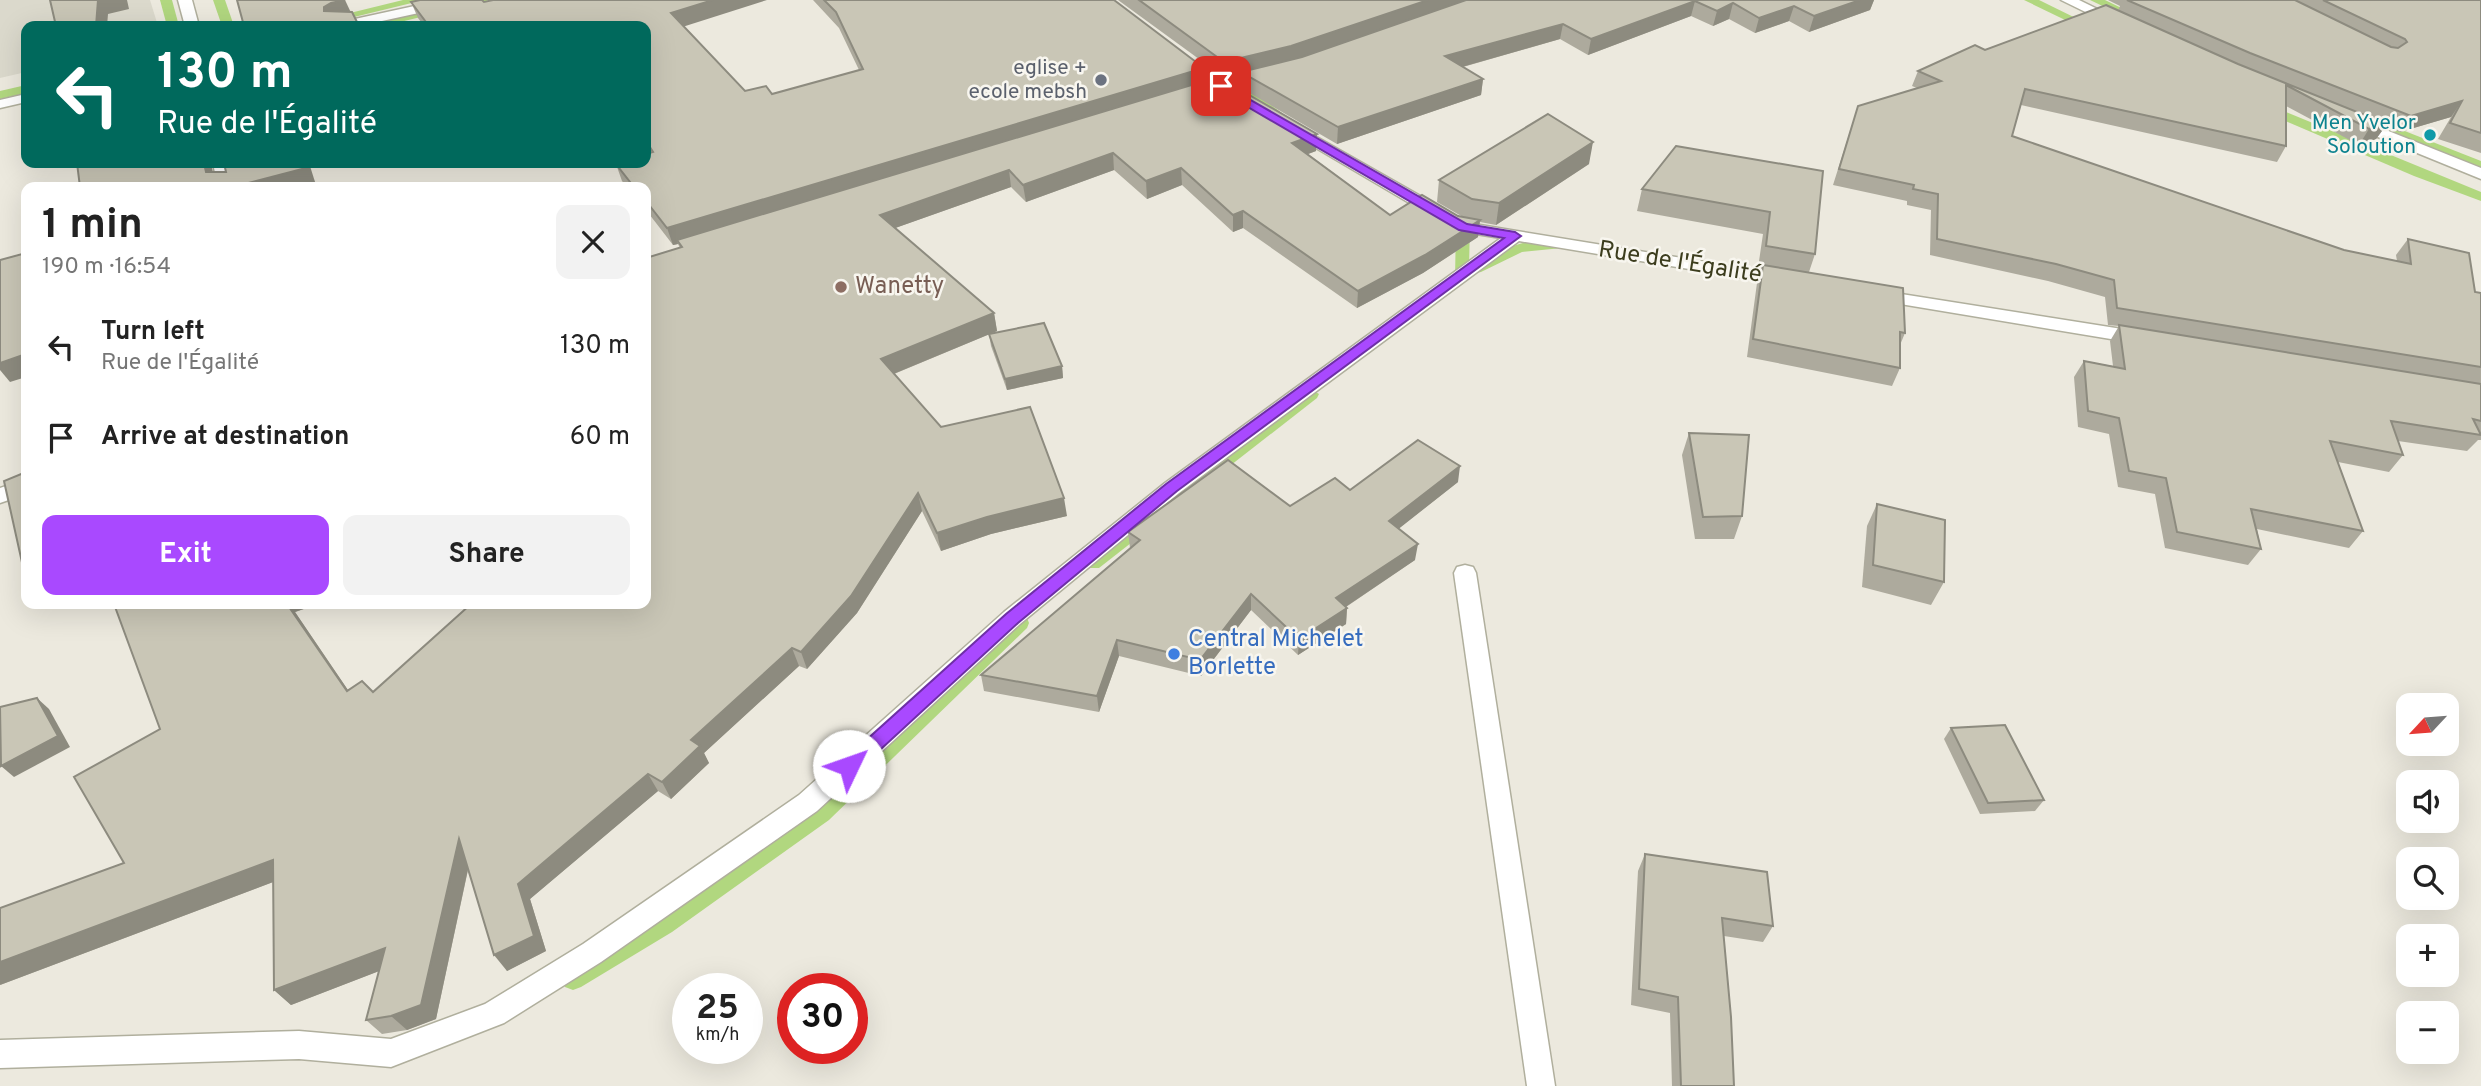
<!DOCTYPE html>
<html lang="en">
<head>
<meta charset="utf-8">
<style>
	:root { --surface:#fff; --page:#f2f2f2; --text:#222; --muted:#767676; --accent:#a949ff }
	body { margin:0; font-family:Overpass,sans-serif; background:var(--page); color:var(--text); height:100vh; display:flex; flex-direction:column; font-size:26px; white-space:nowrap }
	* { box-sizing:border-box; margin:0 }
	p { font-size:23px; color:var(--muted) }
	.icon { flex:none; width:38px; height:38px; fill:none; stroke:currentColor; stroke-width:2; stroke-linecap:round; stroke-linejoin:round }
	.map { position:relative; flex:1; overflow:hidden }
	.drawer { position:absolute; left:21px; top:182px; width:630px; height:427px; display:flex; flex-direction:column; background:var(--surface); border-radius:14px; box-shadow:0 7px 28px #0002 }
	.drawer>* { flex:none }
	.guide { position:absolute; left:21px; top:21px; width:630px; height:147px; border-radius:14px; box-shadow:0 7px 28px #0002; background:#00695c; color:#fff; overflow:hidden }
	.needle { width:46px; rotate:244deg }
	.buttons { position:absolute; left:2396px; top:693px; display:grid; gap:14px }
	.buttons a { display:grid; place-items:center; width:63px; height:63px; border-radius:14px; background:var(--surface); box-shadow:0 7px 28px #0002; font-size:35px }
	.speed { position:absolute; left:672px; top:973px; display:flex; gap:14px; font-size:35px; font-weight:700; text-align:center }
	.speed>* { display:grid; place-content:center; width:91px; height:91px; border-radius:50%; background:var(--surface); box-shadow:0 7px 28px #0002; line-height:1 }
	.speed small { font-size:18px; font-weight:400 }
	.speed .limit { border:10px solid #d22; background:#fff; color:#111 }
	.pin { position:absolute; display:grid; place-items:center; width:60px; height:60px; color:#fff; margin:-30px; border-radius:14px; box-shadow:0 4px 10px #0006 }
	.me { position:absolute; width:77px; margin:-38px; rotate:48deg; stroke-linejoin:round; filter:drop-shadow(0 0 5px #0008) }
	.turn { display:flex; align-items:center; gap:24px; height:147px; padding:0 21px; font-size:32px }
	.turn .icon { width:91px; height:91px; stroke-width:2.5 }
	.turn b { display:block; font-size:49px; line-height:60px }
	.round { display:grid; place-items:center; flex:none; width:74px; height:74px; border-radius:14px; background:var(--page) }
	.summary { display:flex; align-items:center; justify-content:space-between; height:119px; padding:0 21px }
	h1 { font-size:42px; font-weight:700; line-height:52px }
	.cta { display:flex; gap:14px; margin-top:auto; padding:14px 21px }
	.cta a { flex:1; height:80px; border-radius:14px; background:var(--accent); color:#fff; font-size:28px; font-weight:700; line-height:80px; text-align:center }
	.cta a+a { background:var(--page); color:var(--text) }
	ul { padding:0; list-style:none }
	li { display:flex; align-items:center; gap:21px; height:91px; padding:0 21px }
	li div { flex:1 }
	li b { display:block; font-size:26px }
	li em { font-style:normal }
	.map>svg:first-child { display:block }
</style>
</head>
<body>
<div class="map">
<svg width="2481" height="1086" viewBox="0 0 2481 1086">
	<rect width="100%" height="100%" fill="#ece9de"/>
	<path fill="#dbd9cc" d="M0 0H150L158 26H26V72L0 78Z"/>
	<g fill="none" stroke-linecap="round" stroke-linejoin="round">
		<g fill="#b1d77f" fill-rule="evenodd">
			<path d="M160 0H172L179 26H167Z"/>
			<path d="M213 0H225L234 26H222Z"/>
			<path d="M403 0H424L317 26H297Z"/>
			<path d="M469 0H490L384 26H364Z"/>
			<path d="M2024 0H2039L2098 29 2088 31Z"/>
			<path d="M2090 0H2105L2146 20 2136 22Z"/>
			<path d="M1203 61H1211L1282 113 1280 116H1272L1203 67Z"/>
			<path d="M26 85V93L0 99V91Z"/>
			<path d="M2264 103 2481 192V201L2414 176 2260 110V104Z"/>
			<path d="M2364 115 2481 161V170L2360 122V116Z"/>
			<path d="M1463 219 1470 223 1469 268C1486 253 1550 228 1569 244L1562 248 1522 252 1481 272 1476 273 1469 270V279L1462 283 1455 279 1456 223Z"/>
			<path d="M1311 389 1319 394 1317 398 1190 497H1178L1176 493 1178 489 1305 390Z"/>
			<path d="M1148 515 1154 517 1157 521 1154 525 1099 568H1087L1084 563 1087 558Z"/>
			<path d="M1020 616 1027 618 1029 623 1027 628 829 820 672 932 581 987 573 990 565 987 562 979 565 971 656 918 815 808 1013 618Z"/>
		</g>
		<g stroke="#b0af9d" stroke-width="3">
			<g id="street">
				<path d="M178 0H192L199 26H185Z"/>
				<path d="M442 0H467L460 4 359 26H334L341 22Z"/>
				<path d="M2061 0H2079L2124 22 2122 25H2112Z"/>
				<path d="M1267 71 1274 75 1272 78 1204 95 1197 91 1199 88Z"/>
				<path d="M26 94V102L0 108V100Z"/>
				<path d="M2356 118 2481 168V179L2351 126 2348 123Z"/>
				<path d="M1292 123 1468 223 1786 275 1795 280 1786 285 1519 241 1179 493 1020 624 817 811 601 962 504 1023 391 1067 299 1059 0 1068V1040L299 1031 391 1039 485 1004 583 944 799 795 1004 612 1165 483 1501 238 1457 231 1287 131 1284 128 1287 125Z"/>
				<path d="M213 163H229L234 187H218Z"/>
				<path d="M1876 290 2141 332 2150 338 2141 344 1870 299 1867 295Z"/>
				<path d="M26 479V494L0 503V488Z"/>
				<path d="M1465 565 1473 567 1476 573 1555 1086H1527L1454 573 1457 567Z"/>
			</g>
		</g>
		<use href="#street" fill="#fff" fill-rule="evenodd"/>
	</g>
	<g fill="#adaa9d">
		<path d="M813 0H1114L1204 82 1316 151 1308 154 1390 215 1463 217 1437 202 1439 180 1589 164 1496 225 1480 222 1478 237 1423 273 1357 308 1243 228 1233 232 1182 185 1147 199 1114 170 1026 202 1011 187 895 228 994 313 997 331 894 374 941 427 1067 516 991 534 941 551 922 511 857 613 807 669 799 666 704 753 709 763 671 799 658 791 530 899 546 951 507 971 468 870 436 1019 407 1030 382 1034 366 1020 379 971 291 1005 274 990 273 882 0 985 124 863 160 729 114 604H318L295 612 348 690 373 692 646 604 680 248 678 244 673 245 646 210V187H627L622 181 616 164 649 153 646 147V26H424L418 18 411 2H484L683 26 745 91 772 94 859 70 839 28Z"/>
		<path d="M1118 0H1874L1870 10 1809 32 1789 21 1755 33 1729 19 1713 26 1691 16 1588 55 1560 39 1463 67 1483 79 1481 95 1337 144 1241 88V74L1225 78Z"/>
		<path d="M2108 0H2481V153L2438 139 2451 117 2400 132 2385 127 2376 139 2359 145 2286 106V146L2277 162 2021 105 2012 136 2344 250 2397 261 2396 255 2408 239 2475 292 2481 293V440H2478L2467 451 2398 441 2403 455 2389 472 2338 462 2363 531 2349 548 2257 529 2261 549 2248 565 2165 548 2155 494 2118 487 2109 434 2078 427 2074 377 2084 361 2113 366 2110 341 2119 326 2108 325 2105 297 2048 281 1930 255 1931 210 1907 205V201L1833 185 1858 106 1917 88 1912 86 1918 71 2118 11 2120 6Z"/>
		<path d="M1823 171 1815 254 1809 272 1905 333 1900 345V368L1892 386 1747 357 1757 283 1761 268H1758L1763 234 1637 211 1642 189Z"/>
		<path d="M989 334 1062 366 1063 378 1007 390 991 346Z"/>
		<path d="M1689 433 1742 516 1734 539H1695L1682 455Z"/>
		<path d="M1458 482 1398 529 1415 560 1346 607 1347 608 1346 624 1298 655 1251 610 1201 676 1119 656 1099 712 984 691 981 675 1130 548 1128 532 1290 506 1350 490Z"/>
		<path d="M1877 504 1944 582 1931 605 1862 587 1867 526Z"/>
		<path d="M1951 728 2044 800 2035 811 1980 814 1944 739Z"/>
		<path d="M1645 854 1773 926 1763 942 1724 936 1734 1086H1672L1670 1013 1631 1005 1638 871Z"/>
	</g>
	<g fill="#8d8b7f">
		<path d="M98 0H127L129 9 108 14 107 26H96Z"/>
		<path d="M345 0 353 17 324 11V7L331 3Z"/>
		<path d="M713 0H767L676 29 671 13Z"/>
		<path d="M1428 0H1472L1290 62 1241 72V74L1225 78 1224 62Z"/>
		<path d="M1860 0H1874L1870 10 1809 32 1814 16Z"/>
		<path d="M1695 1 1691 16 1588 55 1591 39Z"/>
		<path d="M1733 3 1729 19 1713 26 1717 11Z"/>
		<path d="M1794 6 1789 21 1755 33 1759 18Z"/>
		<path d="M1563 24 1560 39 1444 72 1445 56Z"/>
		<path d="M1204 68V84L677 240 678 244 673 245 667 228Z"/>
		<path d="M1483 79 1481 95 1337 144 1338 127Z"/>
		<path d="M2462 101 2451 117 2400 132 2411 116Z"/>
		<path d="M2387 124 2376 139 2359 145 2369 129Z"/>
		<path d="M1317 134 1316 151 1292 160V143Z"/>
		<path d="M1593 142 1589 164 1496 225 1499 203Z"/>
		<path d="M1113 153 1114 170 1026 202 1023 185Z"/>
		<path d="M204 163H211L216 187 206 172Z"/>
		<path d="M305 163H309L316 185 306 187H233Z"/>
		<path d="M1181 168 1182 185 1147 199 1146 181Z"/>
		<path d="M1009 170 1011 187 884 232 880 215Z"/>
		<path d="M1243 211V228L1233 232V215Z"/>
		<path d="M1480 220 1478 237 1423 273 1357 308 1358 291Z"/>
		<path d="M994 313 997 331 886 377 881 359Z"/>
		<path d="M26 354V377L10 382 0 370V363Z"/>
		<path d="M1062 366 1063 378 1007 390 1005 379Z"/>
		<path d="M1460 466 1458 482 1387 538 1389 521Z"/>
		<path d="M918 493 922 511 857 613 807 669 801 652Z"/>
		<path d="M1064 498 1067 516 991 534 941 551 937 533 987 517Z"/>
		<path d="M1418 544 1415 560 1335 614 1336 598Z"/>
		<path d="M1251 594V610L1201 676 1200 660Z"/>
		<path d="M71 604H87L75 608Z"/>
		<path d="M287 604H318L295 612 360 708 347 691Z"/>
		<path d="M1347 608 1346 624 1298 655 1299 639Z"/>
		<path d="M1117 640 1119 656 1099 712 1097 696Z"/>
		<path d="M792 648 799 666 704 753 709 763 671 799 662 782 691 740Z"/>
		<path d="M37 698 49 709 70 747 14 777 1 766Z"/>
		<path d="M648 774 658 791 530 899 546 951 507 971 494 955 518 884Z"/>
		<path d="M459 839 471 855 436 1019 407 1030 391 1016Z"/>
		<path d="M273 860 289 876 0 985V962Z"/>
		<path d="M385 948 400 963 291 1005 274 990Z"/>
	</g>
	<g fill="#c9c6b6" stroke="#8d8b7f" stroke-width="2">
		<path d="M50 0H98L96 26H56Z"/>
		<path d="M237 0H345L331 3 324 7V11L352 12 359 26H244Z"/>
		<path d="M420 0H482L484 2 493 0H713L671 13 745 91 766 86 772 94 863 69 836 12 824 0H1114L1204 68 667 228 646 201V187H634L616 164 620 163H646V154L653 152 646 141V26H429L411 2Z"/>
		<path d="M1139 0H1428L1291 46 1224 62Z"/>
		<path d="M1466 0H1860L1814 16 1794 6 1759 18 1733 3 1717 11 1695 1 1591 39 1563 24 1445 56 1483 79 1338 127 1241 72 1302 57Z"/>
		<path d="M2127 0H2295L2391 47 2398 48 2407 42 2405 39 2323 0H2481V133L2450 123 2462 101 2411 116 2250 53Z"/>
		<path d="M2106 5 2238 64 2387 124 2369 129 2286 85V146L2025 89 2012 136 2344 250 2411 264 2408 239 2469 253 2475 292 2481 293V367L2117 308 2114 280 2056 264 1937 239 1938 194 1913 189 1914 185 1839 169 1858 106 1941 81 1918 71 1975 45 1985 50Z"/>
		<path d="M1218 77 1317 134 1292 143 1390 215 1422 195 1458 216 1480 220 1425 255 1358 291 1243 211 1233 215 1181 168 1146 181 1113 153 1023 185 1009 170 880 215 994 313 881 359 941 427 1030 407 1064 498 987 517 937 533 918 493 851 596 801 652 792 648 691 740 700 746 662 782 648 774 518 884 534 936 494 955 459 839 421 1005 391 1016 366 1020 385 948 274 990 273 860 0 962V908L124 863 74 777 160 729 114 604H287L347 691 362 681 373 692 471 604H646V258L682 247 677 240Z"/>
		<path d="M1548 114 1593 142 1499 203 1472 199 1439 180Z"/>
		<path d="M1676 146 1823 171 1815 254 1766 246 1770 212 1642 189Z"/>
		<path d="M77 163H204L206 172H226L224 163H305L306 168 233 187H80Z"/>
		<path d="M26 253V354L0 363V260Z"/>
		<path d="M1763 265 1903 288 1905 333 1900 332V368L1753 339Z"/>
		<path d="M1044 323 1062 366 1005 379 989 334Z"/>
		<path d="M2119 325 2481 384V421L2473 419 2481 435 2391 421 2403 455 2330 441 2363 531 2251 509 2261 549 2177 532 2166 478 2129 471 2119 418 2088 411 2084 361 2125 369Z"/>
		<path d="M1689 433 1749 435 1742 516 1703 517Z"/>
		<path d="M1418 440 1460 466 1389 521 1418 544 1336 598 1347 608 1299 639 1251 594 1200 660 1117 640 1097 696 981 675 1140 540 1128 532 1228 460 1290 506 1335 478 1350 490Z"/>
		<path d="M26 472V566L23 567 4 481Z"/>
		<path d="M1877 504 1945 520 1944 582 1873 565Z"/>
		<path d="M37 698 58 736 1 766 0 707Z"/>
		<path d="M2005 725 2044 800 1988 803 1951 728Z"/>
		<path d="M1645 854 1767 872 1773 926 1722 918 1731 1017 1734 1086H1681L1678 997 1639 989Z"/>
	</g>
	<path fill="#a949ff" stroke="#6e2fa6" stroke-width="2" d="M1221 83 1467 224 1515 232 1521 236 1177 491 1018 623 856 772 849 774 843 772 840 766 843 761 1006 614 1166 484 1504 238 1459 230 1217 89 1215 86Z"/>
	<circle fill="#6b7280" stroke="#f8f6ef" stroke-width="2.5" cx="1101" cy="80" r="7"/>
	<circle fill="#0f9aa8" stroke="#f8f6ef" stroke-width="2.5" cx="2430" cy="135" r="7"/>
	<circle fill="#8d6e63" stroke="#f8f6ef" stroke-width="2.5" cx="841" cy="287" r="7"/>
	<circle fill="#3f7fe0" stroke="#f8f6ef" stroke-width="2.5" cx="1174" cy="654" r="7"/>
	<g text-anchor="middle" dominant-baseline="central" stroke-width="5" stroke-linejoin="round" paint-order="stroke">
		<g font-size="21" fill="#5b616d" stroke="#f8f6ef" text-anchor="end">
			<text x="1087" y="68">eglise +<tspan x="1087" dy="24">ecole mebsh</tspan></text>
		</g>
		<g font-size="21" fill="#0d838f" stroke="#f8f6ef" text-anchor="end">
			<text x="2416" y="123">Men Yvelor<tspan x="2416" dy="24">Soloution</tspan></text>
		</g>
		<g font-size="24" fill="#3c3d1e" stroke="#f8f6ef">
			<text transform="translate(1680 263) rotate(9)">Rue de l'Égalité</text>
		</g>
		<g font-size="24" fill="#785e54" stroke="#f8f6ef" text-anchor="start">
			<text x="855" y="287">Wanetty</text>
		</g>
		<g font-size="24" fill="#366cbe" stroke="#f8f6ef" text-anchor="start">
			<text x="1188" y="640">Central Michelet<tspan x="1188" dy="28">Borlette</tspan></text>
		</g>
	</g>
</svg>
<div class="buttons">
<a><svg class="needle" viewBox="-14 -14 28 28"><path d="M0-13l5 13h-10z" fill="#e53935"/><path d="M0 13l5-13h-10z" fill="#767676"/></svg></a>
<a><svg class="icon" aria-label="sound" viewBox="0 0 24 24"><path d="M4 9h4l5-4v14l-5-4H4zM17 9q2 3 0 6"/></svg></a>
<a><svg class="icon" aria-label="search" viewBox="0 0 24 24"><circle cx="10" cy="10" r="6"/><path d="M15 15l6 6"/></svg></a>
<a>+</a>
<a>−</a>
</div>
<div class="speed"><div>25<small>km/h</small></div><div class="limit">30</div></div>
<div class="pin" style="left:1221px;top:86px;background:#d93025"><svg class="icon" aria-label="arrive" viewBox="0 0 24 24"><path d="M6 21V4h12l-3 4 3 4H6"/></svg></div>
<svg class="me" style="left:849px;top:766px" viewBox="-20 -20 40 40"><circle r="19" fill="#fff"/><path d="M0-13L10 11 0 6-10 11z" fill="#a949ff"/></svg>
<div class="guide">
<div class="turn"><svg class="icon" aria-label="left" viewBox="0 0 24 24"><path d="M17 20v-9H6M10 6l-5 5 5 5"/></svg><div><b>130 m</b>Rue de l'Égalité</div></div>
</div>
<section class="drawer">
<div class="summary"><div><h1>1 min</h1><p>190 m · 16:54</p></div><a class="round"><svg class="icon" aria-label="close" viewBox="0 0 24 24"><path d="M6 6l12 12M18 6L6 18"/></svg></a></div>
<ul>
<li><svg class="icon" aria-label="left" viewBox="0 0 24 24"><path d="M17 20v-9H6M10 6l-5 5 5 5"/></svg><div><b>Turn left</b><p>Rue de l'Égalité</p></div><em>130 m</em></li>
<li><svg class="icon" aria-label="arrive" viewBox="0 0 24 24"><path d="M6 21V4h12l-3 4 3 4H6"/></svg><div><b>Arrive at destination</b></div><em>60 m</em></li>
</ul>
<div class="cta"><a>Exit</a><a>Share</a></div>
</section>
</div>
</body>
</html>
